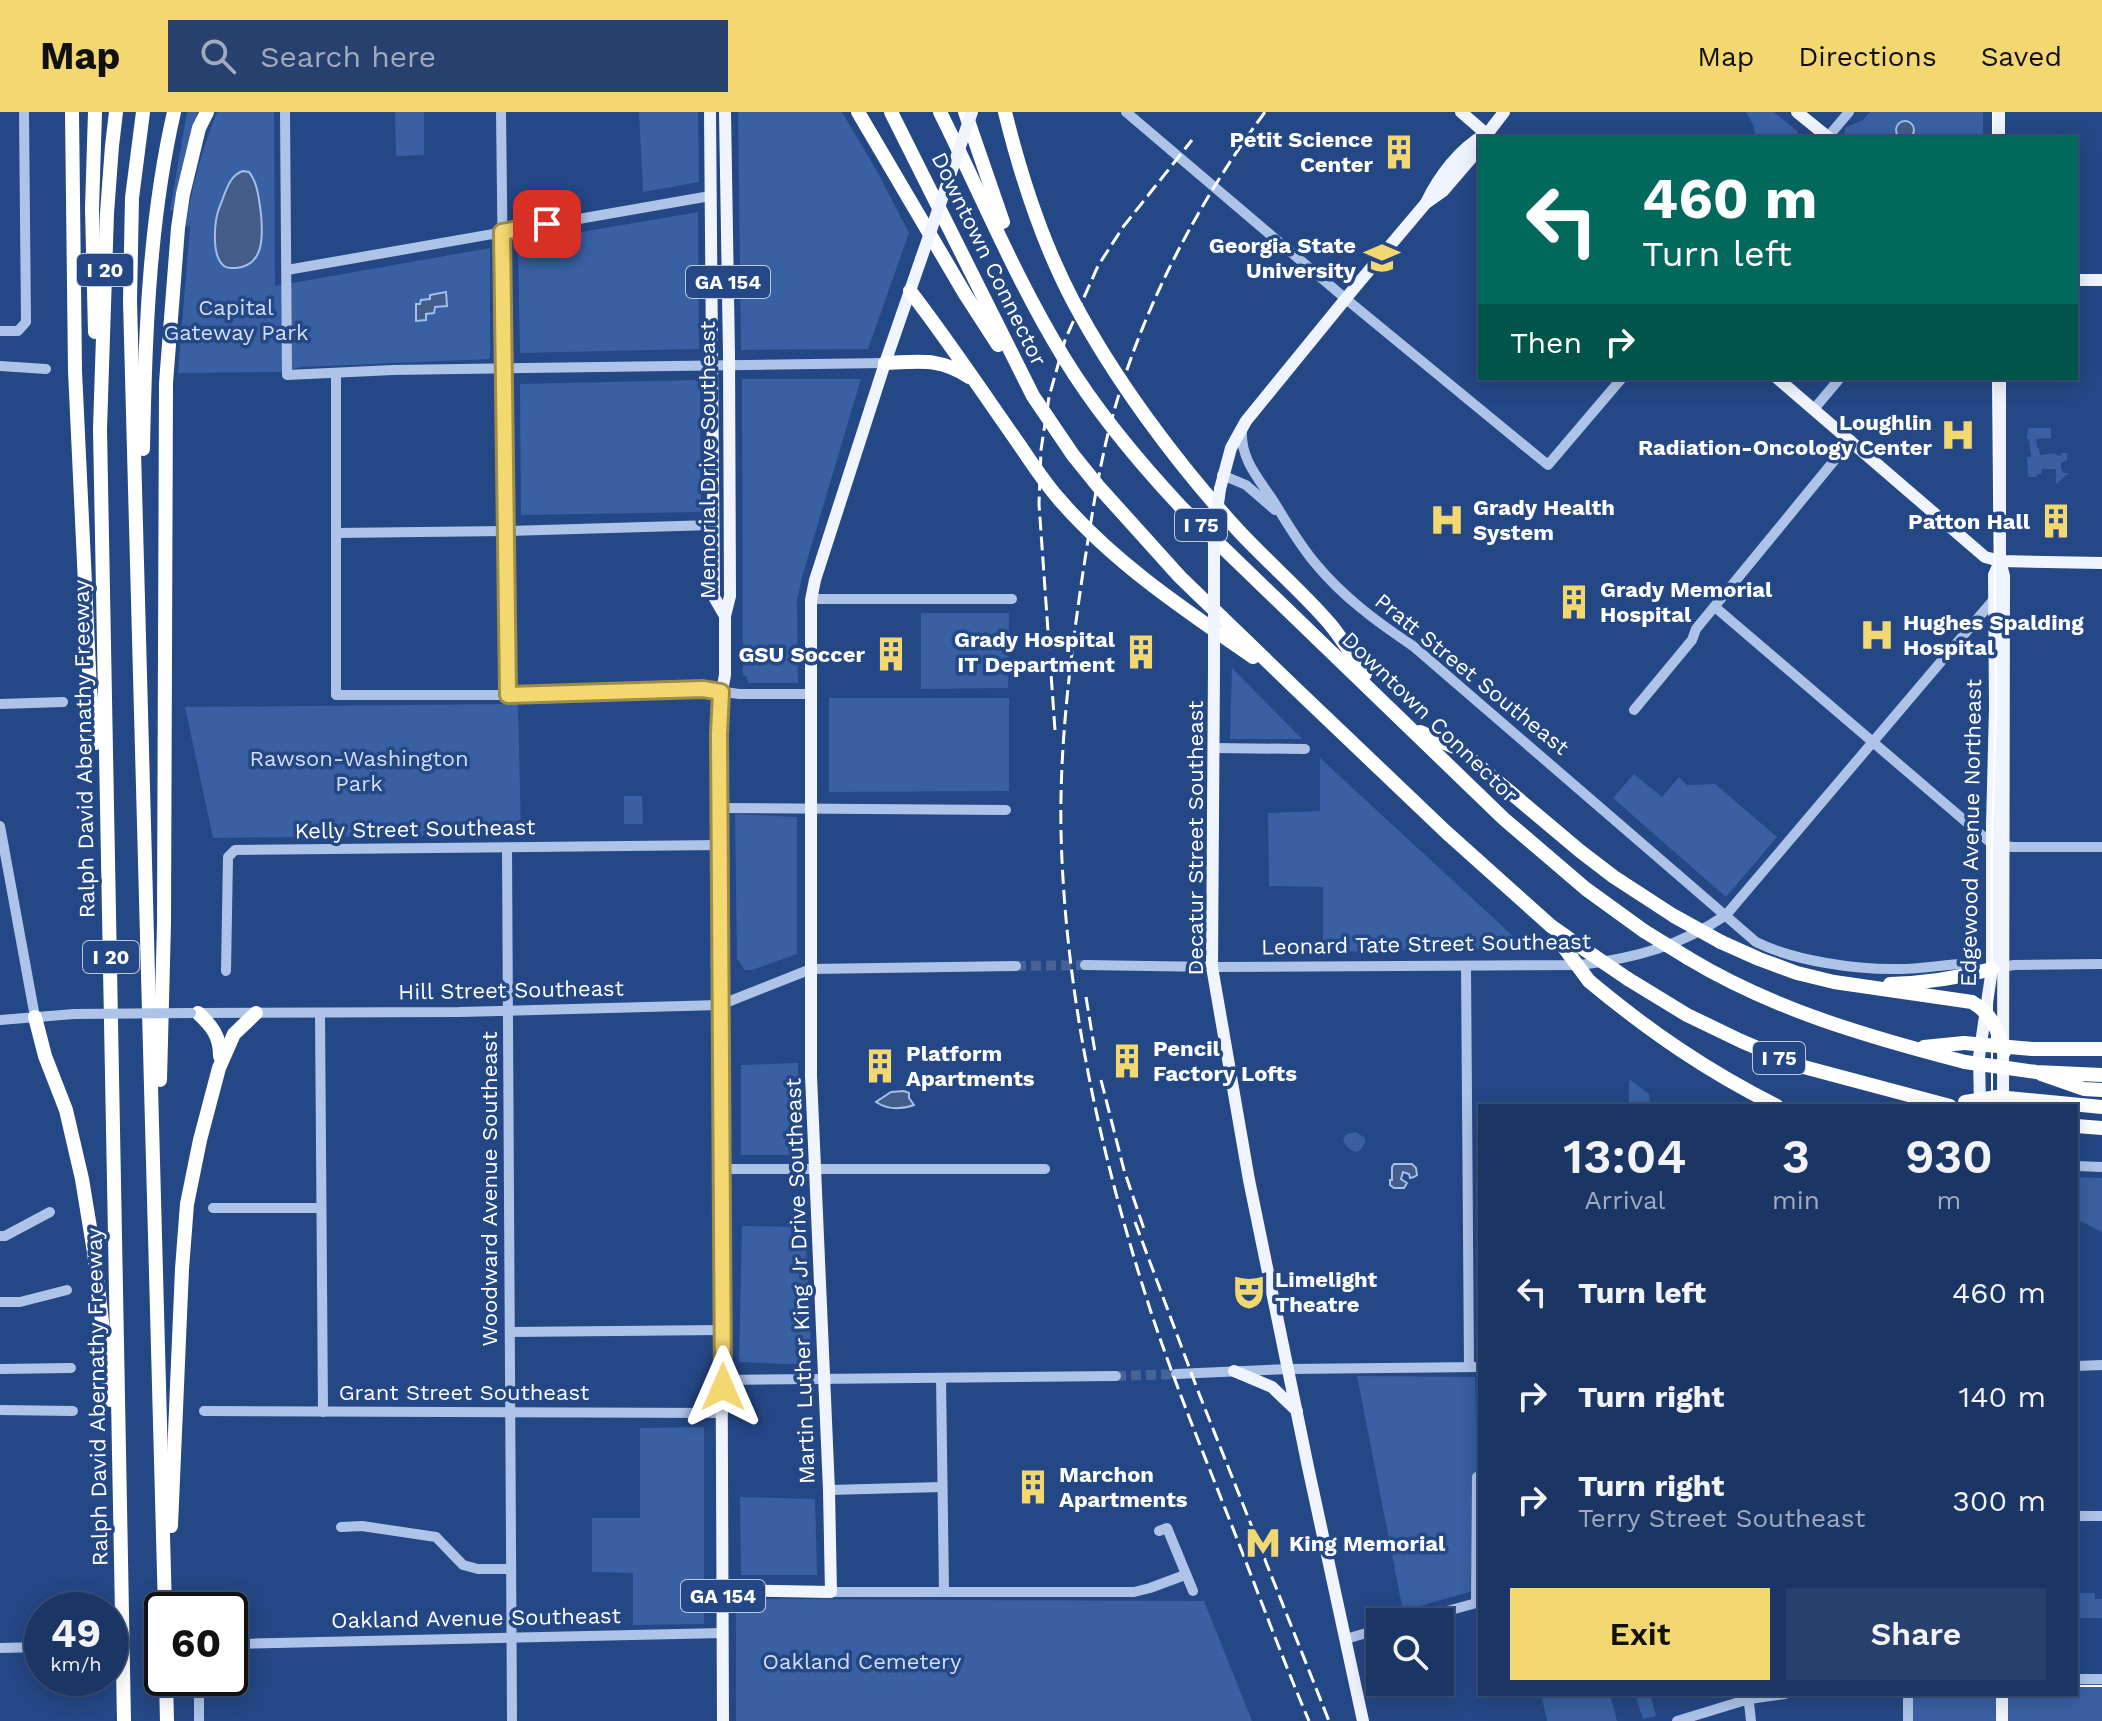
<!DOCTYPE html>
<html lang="en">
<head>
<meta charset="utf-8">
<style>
	:root { --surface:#1b3564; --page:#28406d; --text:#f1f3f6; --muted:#a0abbf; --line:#395078; --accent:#f3d771 }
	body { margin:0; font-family:"Work Sans",sans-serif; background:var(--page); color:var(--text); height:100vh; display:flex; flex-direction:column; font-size:30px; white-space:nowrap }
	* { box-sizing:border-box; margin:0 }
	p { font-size:26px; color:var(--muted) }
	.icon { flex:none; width:44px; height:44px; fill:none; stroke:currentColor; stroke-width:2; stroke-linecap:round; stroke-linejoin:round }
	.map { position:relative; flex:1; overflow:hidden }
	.details { position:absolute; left:1478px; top:992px; width:600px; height:592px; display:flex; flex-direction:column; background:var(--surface); border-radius:0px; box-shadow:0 4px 20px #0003,0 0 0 2px var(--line) }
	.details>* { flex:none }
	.banner { position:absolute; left:1478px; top:24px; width:600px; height:244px; border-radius:0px; box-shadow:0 4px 20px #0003,0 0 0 2px var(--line); background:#00695c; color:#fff; overflow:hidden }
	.buttons { position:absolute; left:1366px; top:1496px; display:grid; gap:16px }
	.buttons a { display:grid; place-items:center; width:88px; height:88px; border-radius:0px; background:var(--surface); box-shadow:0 4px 20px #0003,0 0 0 2px var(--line); font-size:40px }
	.speed { position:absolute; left:24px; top:1480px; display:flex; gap:16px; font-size:40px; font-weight:700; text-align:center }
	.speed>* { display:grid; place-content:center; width:104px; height:104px; border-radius:50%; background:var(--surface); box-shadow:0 4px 20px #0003,0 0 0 2px var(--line); line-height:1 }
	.speed small { font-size:20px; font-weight:400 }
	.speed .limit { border:4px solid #111; border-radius:12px; background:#fff; color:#111 }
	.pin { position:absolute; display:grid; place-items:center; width:68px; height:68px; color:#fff; margin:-34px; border-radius:16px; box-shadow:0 4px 12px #0006 }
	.me { position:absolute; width:88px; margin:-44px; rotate:0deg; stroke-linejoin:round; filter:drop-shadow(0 0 6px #0008) }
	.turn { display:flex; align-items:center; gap:28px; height:168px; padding:0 32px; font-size:36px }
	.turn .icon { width:104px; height:104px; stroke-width:2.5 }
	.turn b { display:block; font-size:56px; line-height:68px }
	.then { display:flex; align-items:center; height:76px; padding:0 32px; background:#0003; gap:16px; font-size:30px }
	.eta { display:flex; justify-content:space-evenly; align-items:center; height:136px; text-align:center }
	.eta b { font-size:48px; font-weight:600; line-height:56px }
	.button { display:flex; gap:16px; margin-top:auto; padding:16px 32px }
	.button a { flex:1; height:92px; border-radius:0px; background:var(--accent); color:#111; font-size:32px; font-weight:600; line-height:92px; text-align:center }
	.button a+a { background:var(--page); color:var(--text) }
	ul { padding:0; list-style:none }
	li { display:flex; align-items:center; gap:24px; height:104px; padding:0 32px }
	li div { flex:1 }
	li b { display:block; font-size:30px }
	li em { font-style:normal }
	header { display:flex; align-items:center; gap:48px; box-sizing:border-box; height:112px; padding:0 40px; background:var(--accent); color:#111 }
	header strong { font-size:38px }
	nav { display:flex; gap:44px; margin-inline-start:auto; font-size:28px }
	.search { width:560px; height:72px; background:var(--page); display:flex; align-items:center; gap:20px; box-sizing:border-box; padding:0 28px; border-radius:0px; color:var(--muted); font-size:30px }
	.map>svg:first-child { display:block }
</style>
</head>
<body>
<header>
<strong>Map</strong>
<div class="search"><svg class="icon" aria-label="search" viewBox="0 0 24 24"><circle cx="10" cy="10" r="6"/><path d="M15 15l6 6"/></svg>Search here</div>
<nav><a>Map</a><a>Directions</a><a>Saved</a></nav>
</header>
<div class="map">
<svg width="2102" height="1609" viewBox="0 0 2102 1609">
	<rect width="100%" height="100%" fill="#244785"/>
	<g fill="#3860a2">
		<path d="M187 0H198L190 26 174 98H170Z"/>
		<path d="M217 0H274L275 174 490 136V247L302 255 279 260 178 261 190 114 186 113C192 74 202 37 217 0Z"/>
		<path d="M395 0H424V43L396 44Z"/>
		<path d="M639 0H698L699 70 643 80Z"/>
		<path d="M738 0H842L878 61 909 121 868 237 741 238Z"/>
		<path d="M1746 0H1774L1797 19 1800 26H1756L1753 12Z"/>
		<path d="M1870 0H1983V26H1850L1844 21 1846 15 1863 8Z"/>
		<path d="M698 100 699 237 520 241 518 131Z"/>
		<path d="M742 267H861L802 465 797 488 798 571H748L747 565 743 563Z"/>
		<path d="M700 268 701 400 521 403 520 272Z"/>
		<path d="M2028 316H2051V326L2036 327 2037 336H2039L2040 343 2055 341 2056 343 2061 344V341H2067V348L2061 351V358L2064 361H2069L2056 372V357H2042L2041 362H2037V365H2028L2027 345H2031L2029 327H2027Z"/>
		<path d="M921 501H1009L1008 576 921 577Z"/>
		<path d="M1232 556 1302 627H1230Z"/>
		<path d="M829 586H1009V679L829 680Z"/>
		<path d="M518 592 521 723 213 726 185 595Z"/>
		<path d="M1320 646 1526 836 1323 840V775L1269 774 1268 701 1320 699Z"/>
		<path d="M1634 662 1662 685 1679 665 1687 673 1715 672 1777 725 1726 785 1613 686Z"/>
		<path d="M624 684H642L643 712H624Z"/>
		<path d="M735 702 797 705V842L752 858H745L737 847Z"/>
		<path d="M798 951V1043H741V953Z"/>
		<path d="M1629 967 1649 982 1650 993 1629 994Z"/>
		<path d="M1356 1020 1365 1026V1030L1360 1039 1354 1040 1346 1034 1343 1027 1347 1022Z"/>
		<path d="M2076 1065 2102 1066V1120L2076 1107Z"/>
		<path d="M742 1114 805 1115 812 1253 739 1250Z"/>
		<path d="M1357 1264 1475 1265 1477 1365 1476 1478 1403 1499Z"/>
		<path d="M704 1315V1512L633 1513V1461L592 1460V1406H640V1316Z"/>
		<path d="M740 1385 815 1387 817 1463H741Z"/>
		<path d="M2076 1481H2095V1487H2102V1506H2076Z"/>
		<path d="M736 1487 1204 1489 1252 1609H736Z"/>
		<path d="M2076 1572H2102V1609H1908V1582H2076Z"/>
		<path d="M1541 1582H1610L1617 1609H1547Z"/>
		<path d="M1635 1582H1650L1656 1604 1643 1607Z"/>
	</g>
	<g fill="#435c89" stroke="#a2bee9" stroke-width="2">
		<circle cx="1905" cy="18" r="9"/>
		<path d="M243 59 249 60C258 71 259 88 261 102 263 124 264 154 236 156 231 156 228 157 224 154 211 144 214 108 220 94 225 82 229 63 243 59Z"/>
		<path d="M446 180 447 194 435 195 434 201 426 202V208L416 209V192H420L421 188 430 187V183Z"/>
		<path d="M904 979 909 981V986L914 993C900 998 888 998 876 990L891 980Z"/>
		<path d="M1394 1052H1412L1416 1056 1417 1063 1414 1065 1410 1066 1409 1062 1403 1060 1401 1067 1407 1071 1404 1076H1394L1390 1073V1068H1392V1055Z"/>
	</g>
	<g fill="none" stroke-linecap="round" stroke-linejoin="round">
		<g stroke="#456397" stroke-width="10" stroke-dasharray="10 5" stroke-linecap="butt">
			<path d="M1016 854 1085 853"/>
			<path d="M1116 1264 1176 1262"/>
		</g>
		<g stroke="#adc4e8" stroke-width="10">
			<path d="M285 0 287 263 393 258 885 251"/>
			<path d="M501 0 508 583"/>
			<path d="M1126 0 1346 187 1548 353 1622 266"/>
			<path d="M1827 26 1849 0"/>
			<path d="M287 158 710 84"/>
			<path d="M0 219H18L26 210 24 0"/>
			<path d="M0 254 46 257"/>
			<path d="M336 261V583H508L703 577 739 582H811"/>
			<path d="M1814 297 1840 266"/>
			<path d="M1242 318C1240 347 1259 367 1274 390 1287 411 1299 432 1315 451 1343 485 1377 510 1413 534L1756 830C1794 849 1857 858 1900 857 1921 857 1941 853 1962 852"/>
			<path d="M1222 363 1246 373 1275 398"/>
			<path d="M336 421 506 419 713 413"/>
			<path d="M812 487H1012"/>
			<path d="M1715 495 1992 732 2013 735H2102"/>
			<path d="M0 592 63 590"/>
			<path d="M1634 598 1692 528 1696 517 1851 328"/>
			<path d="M1215 636 1305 637"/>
			<path d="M720 696 1006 698"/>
			<path d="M0 714 35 905"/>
			<path d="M507 736 512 1609"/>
			<path d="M1085 853 1212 855 1580 853C1636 846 1680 834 1726 803L1995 486"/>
			<path d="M1466 854 1469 1255"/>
			<path d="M1996 856 2014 853 2102 852"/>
			<path d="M226 859 228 745 235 738 720 733"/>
			<path d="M197 901 459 900 720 893 811 857 1016 854"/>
			<path d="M320 901 323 1300"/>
			<path d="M0 908 74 902"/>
			<path d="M2076 1054 2102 1055"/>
			<path d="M722 1057H1045"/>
			<path d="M213 1096H321"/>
			<path d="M0 1124H5L50 1100"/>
			<path d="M0 1190H20L67 1178"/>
			<path d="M510 1220 722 1218"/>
			<path d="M2076 1254 2102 1253"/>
			<path d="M0 1257 71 1256"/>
			<path d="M1176 1262 1289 1257 1480 1255"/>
			<path d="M941 1266 944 1479"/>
			<path d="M722 1268 1116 1264"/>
			<path d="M0 1298 73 1299"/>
			<path d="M204 1299 723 1301"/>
			<path d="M829 1378 942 1375"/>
			<path d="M2076 1404H2102"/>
			<path d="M341 1415 362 1414 436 1425 463 1453 478 1457H511"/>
			<path d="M1159 1419 1167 1416 1193 1479"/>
			<path d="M831 1480H1134L1150 1476 1185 1463"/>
			<path d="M1476 1491 1477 1365"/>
			<path d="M1407 1510 1480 1490"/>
			<path d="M1346 1527 1380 1517"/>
			<path d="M230 1532 723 1521"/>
			<path d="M0 1536 42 1535"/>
			<path d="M199 1566V1609"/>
			<path d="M2076 1567H2102"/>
			<path d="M1748 1582 1751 1609"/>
			<path d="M1677 1609 1749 1587 1785 1582"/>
			<path d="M1908 1609V1582"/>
		</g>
		<g stroke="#f0f4fe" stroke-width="12">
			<path d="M710 0 714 485 725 504"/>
			<path d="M1461 0 1491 26"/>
			<path d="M1797 0 1829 26"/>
			<path d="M1999 0V26"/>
			<path d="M1484 26 1504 0"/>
			<path d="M1426 91C1439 64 1460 36 1486 22"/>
			<path d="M2076 168H2102"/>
			<path d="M1777 266 1985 445 2000 449 2102 451"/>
			<path d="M2000 266V449L2004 464 2003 994"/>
			<path d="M1220 377 1231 336 1246 309 1356 174 1426 91 1443 79 1480 36"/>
			<path d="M1214 555 1212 855 1249 1068 1308 1355 1363 1609"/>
			<path d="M1980 994 1979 945 1992 857V713L1995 596 1994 463 2000 449"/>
			<path d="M1234 1259 1272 1275 1297 1299"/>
			<path d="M723 1478 831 1480 829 1378 811 964V488L815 468 885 251 921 147"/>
			<path d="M723 1609 719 595 725 563V504L730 484 729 242 725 0"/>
			<path d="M2002 1609V1582"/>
		</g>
		<g stroke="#fff" stroke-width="14">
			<path d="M72 0 75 259 90 578 96 631"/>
			<path d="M116 0 112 34 107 101 100 317 124 1609"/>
			<path d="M143 0 132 86 130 189 165 1498"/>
			<path d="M858 0 965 182 998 233"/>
			<path d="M891 0 1033 284 1073 343 1098 374 1180 465 1295 576 1446 720 1551 814 1578 833"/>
			<path d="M940 0C981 82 1016 168 1064 246 1097 300 1138 349 1181 395L1504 707 1586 777 1644 819"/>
			<path d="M965 0 1003 110"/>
			<path d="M1005 0C1021 65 1042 130 1073 189 1115 268 1176 350 1236 416 1266 449 1301 478 1330 512 1343 528 1353 545 1365 562"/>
			<path d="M910 179C947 227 981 278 1016 328 1030 348 1043 369 1059 387 1114 451 1185 498 1253 545"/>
			<path d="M95 220 92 97 95 0"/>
			<path d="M885 251C919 250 939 245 969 265"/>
			<path d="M143 337C145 225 149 109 174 0"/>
			<path d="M1420 620 1459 637 1580 739 1614 765 1674 804"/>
			<path d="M1721 830 1759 847 1797 861 1834 870 1972 890C1992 902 1998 918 2004 940"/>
			<path d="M1688 846C1774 898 1869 925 1965 950"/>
			<path d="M1628 867 1687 903 1741 929 1800 954 1950 994"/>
			<path d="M1589 869C1649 919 1707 959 1777 994"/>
			<path d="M1890 872C1925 871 1958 866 1992 857"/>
			<path d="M198 901C212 914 220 924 220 944"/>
			<path d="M35 905 45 944 66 998 82 1067 94 1140 111 1288"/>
			<path d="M1924 935 1964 931"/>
			<path d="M2041 962 2084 977 2102 978"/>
			<path d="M160 968 164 811 166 271 178 116 183 82 199 16 207 0"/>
			<path d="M2076 1014 2102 1016"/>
			<path d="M171 1414 182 1157 187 1092 200 1028 219 956 234 922 256 901"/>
			<path d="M166 1566 167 1609"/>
		</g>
		<g stroke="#fff" stroke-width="2">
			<path d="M1993 0V26"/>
			<path d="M1992 994V732L1996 596 1993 266"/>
			<path d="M2076 1574H2102"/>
		</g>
		<g stroke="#fff" stroke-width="3" stroke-dasharray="14 6" stroke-linecap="butt">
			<path d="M1265 0C1196 93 1141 198 1111 310 1098 359 1091 410 1083 460 1069 556 1057 651 1062 748 1069 901 1103 1051 1150 1197 1173 1267 1201 1335 1228 1404 1255 1472 1280 1541 1309 1609"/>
			<path d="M1055 618 1039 392 1041 338 1049 285 1065 228 1098 154 1123 115 1192 28"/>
			<path d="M1086 885 1095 940"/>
			<path d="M1101 968 1124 1058 1144 1117"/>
			<path d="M1135 1110 1198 1279 1329 1609"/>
		</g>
		<path stroke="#adc4e8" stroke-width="10" d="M74 902 191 901"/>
		<g stroke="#f0f4fe" stroke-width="12">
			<path d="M921 147 972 0"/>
			<path d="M1214 555V422L1220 377"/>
		</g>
		<g stroke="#fff" stroke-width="14">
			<path d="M1674 804 1721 830"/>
			<path d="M1644 819 1688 846"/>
			<path d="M1578 833 1628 867"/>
			<path d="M1563 834 1589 869"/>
			<path d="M1964 931 2032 937H2102"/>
			<path d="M1965 950 2036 960 2102 963"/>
			<path d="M1965 990 1997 985 2102 995"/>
		</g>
	</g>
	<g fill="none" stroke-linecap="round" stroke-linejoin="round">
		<g stroke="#9e8c49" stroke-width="20">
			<path id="route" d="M547 112 502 120 508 583 703 577 721 580 719 622 723 1275"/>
		</g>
		<use href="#route" stroke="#f3d771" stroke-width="14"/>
	</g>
	<defs>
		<g id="building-bare" transform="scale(2.76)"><path d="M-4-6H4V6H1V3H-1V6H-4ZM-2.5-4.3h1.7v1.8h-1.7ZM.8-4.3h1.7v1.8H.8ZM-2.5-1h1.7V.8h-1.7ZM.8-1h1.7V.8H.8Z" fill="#f3d771" stroke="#244785" stroke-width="2.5" paint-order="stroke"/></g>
		<g id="university-bare" transform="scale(2.76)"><path d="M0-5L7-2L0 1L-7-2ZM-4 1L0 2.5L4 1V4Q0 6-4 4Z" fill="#f3d771" stroke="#244785" stroke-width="2.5" paint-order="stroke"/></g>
		<g id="hospital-bare" transform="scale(2.76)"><path d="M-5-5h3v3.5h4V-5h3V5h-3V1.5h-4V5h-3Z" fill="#f3d771" stroke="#244785" stroke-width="2.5" paint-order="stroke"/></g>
		<g id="theatre-bare" transform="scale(2.76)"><path d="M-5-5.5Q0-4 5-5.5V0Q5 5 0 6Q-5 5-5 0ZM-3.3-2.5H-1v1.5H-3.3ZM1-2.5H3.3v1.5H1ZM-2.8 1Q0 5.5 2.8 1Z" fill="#f3d771" stroke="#244785" stroke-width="2.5" paint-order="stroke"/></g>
		<g id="metro-bare" transform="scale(2.76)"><path d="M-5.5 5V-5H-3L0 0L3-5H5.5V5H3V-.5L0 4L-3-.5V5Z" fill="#f3d771" stroke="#244785" stroke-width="2.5" paint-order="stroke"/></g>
	</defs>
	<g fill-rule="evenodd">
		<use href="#building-bare" x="1399" y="40"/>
		<use href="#university-bare" x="1382" y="146"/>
		<use href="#hospital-bare" x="1958" y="323"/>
		<use href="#hospital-bare" x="1447" y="408"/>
		<use href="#building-bare" x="2056" y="409"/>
		<use href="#building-bare" x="1574" y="490"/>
		<use href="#hospital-bare" x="1877" y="523"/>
		<use href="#building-bare" x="1141" y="540"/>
		<use href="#building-bare" x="891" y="542"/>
		<use href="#building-bare" x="1127" y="949"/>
		<use href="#building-bare" x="880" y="954"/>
		<use href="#theatre-bare" x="1249" y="1180"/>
		<use href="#building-bare" x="1033" y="1375"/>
		<use href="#metro-bare" x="1263" y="1431"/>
	</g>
	<g text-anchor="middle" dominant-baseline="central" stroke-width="7" stroke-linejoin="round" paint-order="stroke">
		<g fill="#244785" stroke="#bdc8da" stroke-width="2">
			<rect x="77" y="142" width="56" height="32" rx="6"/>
			<rect x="686" y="154" width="84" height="32" rx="6"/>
			<rect x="1175" y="397" width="52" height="32" rx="6"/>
			<rect x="83" y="829" width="56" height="32" rx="6"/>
			<rect x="1753" y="930" width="52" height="32" rx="6"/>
			<rect x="681" y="1468" width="84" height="32" rx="6"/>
		</g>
		<g font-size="20" font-weight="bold" fill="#fff">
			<text x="105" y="158">I 20</text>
			<text x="728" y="170">GA 154</text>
			<text x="1201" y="413">I 75</text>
			<text x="111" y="845">I 20</text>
			<text x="1779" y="946">I 75</text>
			<text x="723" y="1484">GA 154</text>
		</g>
		<g font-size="22" font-weight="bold" fill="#fff" stroke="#244785" text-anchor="start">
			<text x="1373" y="27" text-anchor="end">Petit Science<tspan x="1373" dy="25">Center</tspan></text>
			<text x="1356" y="133" text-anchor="end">Georgia State<tspan x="1356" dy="25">University</tspan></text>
			<text x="1932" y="310" text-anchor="end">Loughlin<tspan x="1932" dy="25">Radiation-Oncology Center</tspan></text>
			<text x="1473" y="395">Grady Health<tspan x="1473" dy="25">System</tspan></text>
			<text x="2030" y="409" text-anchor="end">Patton Hall</text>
			<text x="1600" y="477">Grady Memorial<tspan x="1600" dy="25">Hospital</tspan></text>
			<text x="1903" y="510">Hughes Spalding<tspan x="1903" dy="25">Hospital</tspan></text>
			<text x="1115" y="527" text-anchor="end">Grady Hospital<tspan x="1115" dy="25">IT Department</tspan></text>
			<text x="865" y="542" text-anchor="end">GSU Soccer</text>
			<text x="1153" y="936">Pencil<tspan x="1153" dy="25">Factory Lofts</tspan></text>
			<text x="906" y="941">Platform<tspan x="906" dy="25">Apartments</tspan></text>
			<text x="1275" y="1167">Limelight<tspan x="1275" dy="25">Theatre</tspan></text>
			<text x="1059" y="1362">Marchon<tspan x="1059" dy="25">Apartments</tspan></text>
			<text x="1289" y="1431">King Memorial</text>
		</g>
		<g font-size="22" fill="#fff" stroke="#244785">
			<text transform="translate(989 147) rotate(64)">Downtown Connector</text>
			<text transform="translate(707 348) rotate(-90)">Memorial Drive Southeast</text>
			<text transform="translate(1472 562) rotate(39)">Pratt Street Southeast</text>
			<text transform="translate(1430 605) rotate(44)">Downtown Connector</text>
			<text transform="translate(84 637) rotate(-91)">Ralph David Abernathy Freeway</text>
			<text transform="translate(415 717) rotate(-1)">Kelly Street Southeast</text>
			<text transform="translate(1971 721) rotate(-89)">Edgewood Avenue Northeast</text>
			<text transform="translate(1195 726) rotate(-90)">Decatur Street Southeast</text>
			<text transform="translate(1426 832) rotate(-1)">Leonard Tate Street Southeast</text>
			<text transform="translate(511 878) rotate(-1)">Hill Street Southeast</text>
			<text transform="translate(489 1077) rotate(-90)">Woodward Avenue Southeast</text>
			<text transform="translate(800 1169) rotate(-92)">Martin Luther King Jr Drive Southeast</text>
			<text x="464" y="1280">Grant Street Southeast</text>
			<text transform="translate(97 1285) rotate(-91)">Ralph David Abernathy Freeway</text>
			<text transform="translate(476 1506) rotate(-1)">Oakland Avenue Southeast</text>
		</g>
		<g font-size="22" fill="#d1dff6" stroke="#244785">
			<text x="236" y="195">Capital<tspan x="236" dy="25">Gateway Park</tspan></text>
			<text x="359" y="646">Rawson-Washington<tspan x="359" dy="25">Park</tspan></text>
			<text x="862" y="1549">Oakland Cemetery</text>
		</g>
	</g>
</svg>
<div class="buttons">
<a><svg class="icon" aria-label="search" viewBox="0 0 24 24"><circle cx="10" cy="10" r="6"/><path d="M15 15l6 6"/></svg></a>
</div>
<div class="speed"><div>49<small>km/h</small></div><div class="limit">60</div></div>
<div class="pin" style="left:547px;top:112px;background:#d93025"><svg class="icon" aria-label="arrive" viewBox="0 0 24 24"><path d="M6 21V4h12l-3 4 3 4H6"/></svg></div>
<svg class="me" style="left:723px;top:1275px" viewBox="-20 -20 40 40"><path d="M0-17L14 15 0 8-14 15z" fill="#f3d771" stroke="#fff" stroke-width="4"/></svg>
<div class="banner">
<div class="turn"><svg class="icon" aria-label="left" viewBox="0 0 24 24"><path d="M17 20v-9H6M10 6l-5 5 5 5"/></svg><div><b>460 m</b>Turn left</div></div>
<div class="then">Then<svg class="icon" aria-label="right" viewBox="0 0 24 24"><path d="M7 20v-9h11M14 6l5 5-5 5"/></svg></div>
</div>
<section class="details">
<div class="eta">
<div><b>13:04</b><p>Arrival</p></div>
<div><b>3</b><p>min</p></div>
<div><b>930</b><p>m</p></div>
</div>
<ul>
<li><svg class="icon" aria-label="left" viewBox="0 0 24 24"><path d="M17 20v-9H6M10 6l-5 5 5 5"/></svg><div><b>Turn left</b></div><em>460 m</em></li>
<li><svg class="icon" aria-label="right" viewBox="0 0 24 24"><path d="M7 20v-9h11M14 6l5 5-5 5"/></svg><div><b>Turn right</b></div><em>140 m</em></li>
<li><svg class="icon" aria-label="right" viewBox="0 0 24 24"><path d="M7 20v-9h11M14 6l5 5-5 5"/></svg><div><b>Turn right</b><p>Terry Street Southeast</p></div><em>300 m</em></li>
</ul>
<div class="button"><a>Exit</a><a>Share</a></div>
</section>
</div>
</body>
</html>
